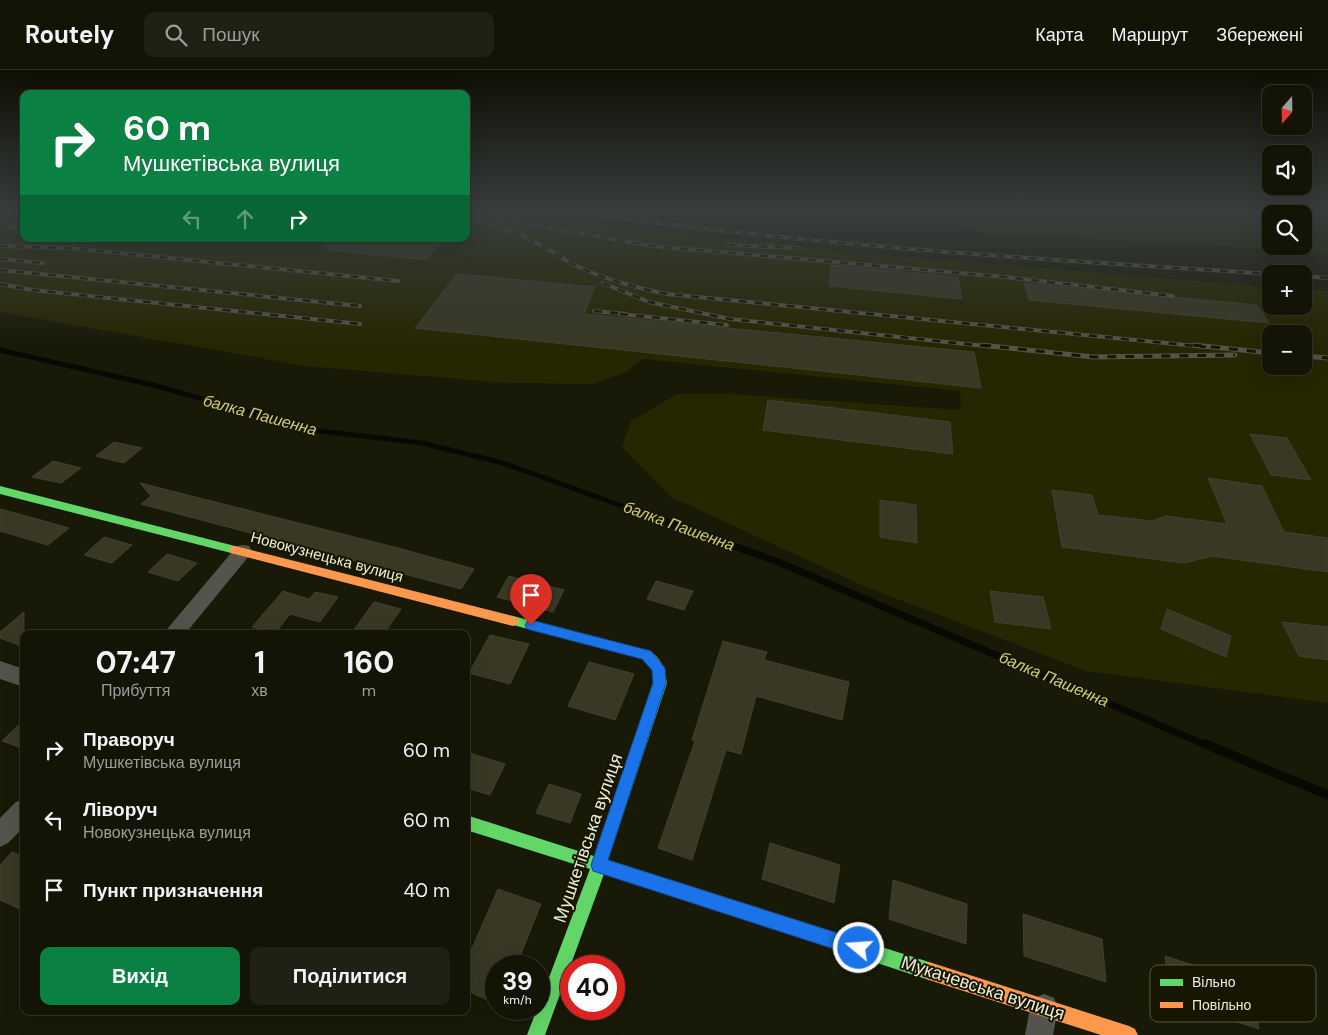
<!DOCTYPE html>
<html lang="uk">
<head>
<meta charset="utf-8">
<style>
	:root { --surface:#131306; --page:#202014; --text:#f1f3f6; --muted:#9d9e9b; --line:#323228; --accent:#0b8043 }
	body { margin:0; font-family:"DM Sans",sans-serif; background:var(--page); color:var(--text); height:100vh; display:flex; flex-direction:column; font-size:19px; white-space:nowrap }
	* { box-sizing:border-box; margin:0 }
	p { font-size:16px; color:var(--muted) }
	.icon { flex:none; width:28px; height:28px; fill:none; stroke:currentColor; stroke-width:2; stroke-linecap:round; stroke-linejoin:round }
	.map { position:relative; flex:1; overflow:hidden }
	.sheet { position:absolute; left:20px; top:560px; width:450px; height:385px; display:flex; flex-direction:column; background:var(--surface); border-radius:10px; box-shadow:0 5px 20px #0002,0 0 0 1px var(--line) }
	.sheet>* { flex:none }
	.banner { position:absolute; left:20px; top:20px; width:450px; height:152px; border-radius:10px; box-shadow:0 5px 20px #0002,0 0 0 1px var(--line); background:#0b8043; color:#fff; overflow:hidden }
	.needle { width:32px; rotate:200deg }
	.buttons { position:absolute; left:1262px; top:15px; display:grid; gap:10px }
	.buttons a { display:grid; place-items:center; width:50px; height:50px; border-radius:10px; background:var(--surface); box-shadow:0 5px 20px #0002,0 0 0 1px var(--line); font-size:25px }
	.speed { position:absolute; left:485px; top:885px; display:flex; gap:10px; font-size:25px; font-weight:700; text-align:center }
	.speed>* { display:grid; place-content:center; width:65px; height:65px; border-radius:50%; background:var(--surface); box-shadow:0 5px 20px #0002,0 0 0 1px var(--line); line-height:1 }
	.speed small { font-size:12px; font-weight:400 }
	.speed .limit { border:8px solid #d22; background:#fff; color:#111 }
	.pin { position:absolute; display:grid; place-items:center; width:42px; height:42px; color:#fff; margin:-51px -21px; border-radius:50% 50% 50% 0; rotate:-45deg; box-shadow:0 0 5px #0007 }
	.pin .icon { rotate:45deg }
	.me { position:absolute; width:55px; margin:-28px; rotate:288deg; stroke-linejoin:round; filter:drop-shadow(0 0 4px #0008) }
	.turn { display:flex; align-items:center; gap:18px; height:105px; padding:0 20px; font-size:22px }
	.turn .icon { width:65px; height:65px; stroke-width:2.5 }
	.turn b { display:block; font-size:35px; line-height:42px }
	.lanes { display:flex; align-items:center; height:48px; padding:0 20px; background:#0003; justify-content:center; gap:25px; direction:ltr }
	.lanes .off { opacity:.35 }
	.eta { display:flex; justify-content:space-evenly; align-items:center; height:85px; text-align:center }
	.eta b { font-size:30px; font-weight:700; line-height:35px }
	.cta { display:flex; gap:10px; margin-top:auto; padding:10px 20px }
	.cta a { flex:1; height:58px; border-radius:10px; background:var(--accent); color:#fff; font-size:20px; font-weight:700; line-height:58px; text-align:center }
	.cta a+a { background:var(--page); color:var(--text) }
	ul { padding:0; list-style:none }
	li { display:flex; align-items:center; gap:15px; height:70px; padding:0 20px }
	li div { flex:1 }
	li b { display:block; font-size:19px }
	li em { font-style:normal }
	header { display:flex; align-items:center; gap:30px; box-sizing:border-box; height:70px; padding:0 25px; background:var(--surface); border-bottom:1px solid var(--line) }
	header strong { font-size:24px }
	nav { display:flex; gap:28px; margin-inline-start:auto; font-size:18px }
	.search { width:350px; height:45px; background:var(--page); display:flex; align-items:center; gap:12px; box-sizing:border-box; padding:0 18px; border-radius:10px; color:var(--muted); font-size:19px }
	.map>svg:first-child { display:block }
</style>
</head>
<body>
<header>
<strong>Routely</strong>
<div class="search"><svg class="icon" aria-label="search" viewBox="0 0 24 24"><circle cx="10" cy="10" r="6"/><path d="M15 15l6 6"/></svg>Пошук</div>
<nav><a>Карта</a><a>Маршрут</a><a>Збережені</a></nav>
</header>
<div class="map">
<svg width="1328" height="965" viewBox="0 0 1328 965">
	<rect width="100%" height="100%" fill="#191908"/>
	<g fill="#262601" fill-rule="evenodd">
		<path d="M466 141H487L901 187 1271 217V236H1304V219L1328 221V633L1086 601 866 517 671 427 622 377 631 351 677 324H729L961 340 960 321 642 289 627 302 593 314 508 313 305 296 0 242V146L24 144V169H466ZM1271 264H1304V296H1271Z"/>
		<path d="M939 141H1288L1291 144H1271V176H1304V157L1328 182 983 163 941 150Z"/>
	</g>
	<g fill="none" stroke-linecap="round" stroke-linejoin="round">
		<path stroke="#090801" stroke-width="5" d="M0 280 157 316 311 360 422 373 503 393 664 451"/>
		<path stroke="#090801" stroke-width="7" d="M661 450 776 491 1208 676"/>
		<path stroke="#090801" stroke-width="9" d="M1205 674 1328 725"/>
	</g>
	<g fill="#383825" stroke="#414133">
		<path d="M326 169H444L426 190 326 180Z"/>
		<path d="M831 195 958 207 962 229 829 216Z"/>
		<path d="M457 204 595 217 584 244 974 282 981 318 415 258Z"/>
		<path d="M1024 213 1257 235 1269 253 1029 230Z"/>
		<path d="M768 330 950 352 953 384 763 360Z"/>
		<path d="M1250 364 1287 368 1311 410 1271 405Z"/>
		<path d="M114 372 142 378 124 393 96 386Z"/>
		<path d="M53 391 81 398 61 413 32 407Z"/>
		<path d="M1208 408 1262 416 1284 462 1328 468V502L1212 486 1184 493 1062 477 1052 420 1092 425 1098 445 1152 451 1166 446 1227 454Z"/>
		<path d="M140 413 398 478 474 499 461 519 141 434 151 426Z"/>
		<path d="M880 430 916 435 917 473 880 467Z"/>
		<path d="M0 439 41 450 69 458 48 475 0 461Z"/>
		<path d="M104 467 132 475 112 493 84 485Z"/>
		<path d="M167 484 197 493 178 511 148 502Z"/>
		<path d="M509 506 564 520 553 542 497 527Z"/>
		<path d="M656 511 693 521 684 540 647 529Z"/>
		<path d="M283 521 309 529 315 522 338 527 320 552 290 544 275 563 252 557Z"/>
		<path d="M990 521 1043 527 1051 559 995 552Z"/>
		<path d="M374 532 401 539 384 564H351Z"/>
		<path d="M1167 539 1231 566 1226 587 1161 559Z"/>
		<path d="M24 542V577L0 568V562Z"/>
		<path d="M1282 552 1328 557V590L1299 586Z"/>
		<path d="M490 565 529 574 510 614 469 603Z"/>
		<path d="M723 571 767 582 764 590 849 612 842 650 756 626 741 684 726 680 692 790 658 778 695 671 692 670Z"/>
		<path d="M589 592 634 604 615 650 568 636Z"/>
		<path d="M24 650V679L2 671Z"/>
		<path d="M466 682 505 694 490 725 466 718Z"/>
		<path d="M549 714 581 724 570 753 536 743Z"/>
		<path d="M770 773 840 795 834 833 762 809Z"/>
		<path d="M12 782 24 787V841L0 830V795Z"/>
		<path d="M893 810 967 834 966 874 889 849Z"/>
		<path d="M498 819 541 834 516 896H496V934L466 920V892Z"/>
		<path d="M1023 844 1102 869 1106 912 1024 886Z"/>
		<path d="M1165 886 1250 913 1259 959 1170 930Z"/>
	</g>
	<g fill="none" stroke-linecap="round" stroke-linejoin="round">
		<g fill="#54544d" fill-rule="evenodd">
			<path d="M243 475 249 476 252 481 249 486 185 564H163L237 476Z"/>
			<path d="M0 591 24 599V617L0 609Z"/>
			<path d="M24 729V757L8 773 0 777V748L16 732Z"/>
			<path d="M1044 924 1054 928 1058 938 1053 965H1025L1030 938 1034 928Z"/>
		</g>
		<g fill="#63d668" fill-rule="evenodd">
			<path d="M0 416 235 476 241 480 235 484 0 424Z"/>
			<path d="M513 546 646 580C661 585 665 599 667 613L608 790 929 892 935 895 938 901 935 907 929 910 604 804 545 965H527L537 939H539V934L590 799 466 760V745L594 786 653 613V600L642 589 509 554 507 551 509 548Z"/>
		</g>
		<g fill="#ff974d" fill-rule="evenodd">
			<path d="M235 476 513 546 517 548 519 551 517 554 513 556 231 483 229 480 231 477Z"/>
			<path d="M929 892 1129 956 1135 959 1138 965H1101L929 910 923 907 920 901 923 895Z"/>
		</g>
		<path stroke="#535349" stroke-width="1" d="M1324 141 1328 143"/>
		<g stroke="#535349" stroke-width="4">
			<g id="rail-far1">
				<path d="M531 141 555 144"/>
				<path d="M567 141C801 175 1036 189 1271 204"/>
				<path d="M548 143 575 147"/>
				<path d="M491 148 653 176 1005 207 1173 226"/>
				<path d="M466 149C490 153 513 160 535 172 550 179 563 190 579 197 607 210 637 218 667 224L1206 277"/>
				<path d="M0 159 24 156"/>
				<path d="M727 175 799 178"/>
				<path d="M0 176 69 178 398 211"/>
				<path d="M0 189 43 193"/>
				<path d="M0 200 360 236"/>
				<path d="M1304 206 1328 208"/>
				<path d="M603 213 649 232 730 249 994 277"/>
				<path d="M0 214 32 220 360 254"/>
				<path d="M594 241 626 244"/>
				<path d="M620 244 727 255"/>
			</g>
		</g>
		<g stroke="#535349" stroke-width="5">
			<g id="rail">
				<path d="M982 275 1093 287 1235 285"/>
				<path d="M1193 275 1271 283"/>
				<path d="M1304 286 1328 288"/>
			</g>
		</g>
		<use href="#rail-far1" stroke="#171600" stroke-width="2.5" stroke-dasharray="8" stroke-linecap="butt"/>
		<use href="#rail" stroke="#171600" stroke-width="3" stroke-dasharray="9" stroke-linecap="butt"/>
	</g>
	<linearGradient id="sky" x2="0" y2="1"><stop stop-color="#0e0e04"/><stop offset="0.51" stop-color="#383e3d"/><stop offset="1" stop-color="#383e3d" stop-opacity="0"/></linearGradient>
	<rect width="1328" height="276" fill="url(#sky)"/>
	<path fill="#1a73e8" stroke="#114b97" d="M531 550 651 581 665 598 666 613 608 790 859 870 865 872 867 878 865 884 859 887 593 801 591 795 653 613 652 600 642 589 527 559 525 555 527 552Z"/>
	<g text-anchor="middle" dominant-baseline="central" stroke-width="4" stroke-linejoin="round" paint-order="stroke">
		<g font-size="15" fill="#eceddb" stroke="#171600">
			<text transform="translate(327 487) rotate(15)">Новокузнецька вулиця</text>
		</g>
		<g font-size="16" font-style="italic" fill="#cbcd75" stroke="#171600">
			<text transform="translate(260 345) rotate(15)">балка Пашенна</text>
			<text transform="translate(679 456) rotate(20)">балка Пашенна</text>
			<text transform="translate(1054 609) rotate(23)">балка Пашенна</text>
		</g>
		<g font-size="18" fill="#eceddb" stroke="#171600">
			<text transform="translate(588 768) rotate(-71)">Мушкетівська вулиця</text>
			<text transform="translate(983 918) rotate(18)">Мукачевська вулиця</text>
		</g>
	</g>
	<rect x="1150" y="895" width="166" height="57" rx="8" fill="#171600" stroke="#575642" stroke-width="1"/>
	<rect x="1160" y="909" width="23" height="7" fill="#63d668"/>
	<rect x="1160" y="932" width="23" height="6" fill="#ff974d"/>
	<g font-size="14" fill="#eceddb">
		<text x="1192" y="917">Вільно</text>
		<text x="1192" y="940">Повільно</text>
	</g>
</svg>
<div class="buttons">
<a><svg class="needle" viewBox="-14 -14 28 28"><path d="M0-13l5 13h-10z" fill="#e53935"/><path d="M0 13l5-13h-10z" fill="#9d9e9b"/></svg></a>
<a><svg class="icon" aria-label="sound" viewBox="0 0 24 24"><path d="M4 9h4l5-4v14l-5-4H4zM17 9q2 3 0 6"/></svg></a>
<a><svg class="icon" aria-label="search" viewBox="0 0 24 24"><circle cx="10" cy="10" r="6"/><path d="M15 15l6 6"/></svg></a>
<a>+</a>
<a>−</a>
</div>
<div class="speed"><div>39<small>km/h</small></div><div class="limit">40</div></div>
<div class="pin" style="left:531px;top:555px;background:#d93025"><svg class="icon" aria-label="arrive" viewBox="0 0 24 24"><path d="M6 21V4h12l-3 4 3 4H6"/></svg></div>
<svg class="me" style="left:859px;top:878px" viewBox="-20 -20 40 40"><circle r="17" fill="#1a73e8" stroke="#fff" stroke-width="3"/><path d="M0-11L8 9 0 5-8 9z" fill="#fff"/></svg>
<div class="banner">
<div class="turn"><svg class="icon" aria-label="right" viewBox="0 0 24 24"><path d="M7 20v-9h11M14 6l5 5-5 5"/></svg><div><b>60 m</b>Мушкетівська вулиця</div></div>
<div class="lanes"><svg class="icon off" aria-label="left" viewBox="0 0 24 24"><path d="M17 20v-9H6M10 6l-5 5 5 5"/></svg><svg class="icon off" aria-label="ahead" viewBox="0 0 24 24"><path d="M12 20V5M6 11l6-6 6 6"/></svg><svg class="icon" aria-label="right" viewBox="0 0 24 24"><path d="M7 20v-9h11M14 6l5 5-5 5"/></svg></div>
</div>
<section class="sheet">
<div class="eta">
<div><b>07:47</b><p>Прибуття</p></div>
<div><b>1</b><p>хв</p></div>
<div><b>160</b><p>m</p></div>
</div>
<ul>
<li><svg class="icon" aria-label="right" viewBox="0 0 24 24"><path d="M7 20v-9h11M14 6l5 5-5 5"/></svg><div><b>Праворуч</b><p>Мушкетівська вулиця</p></div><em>60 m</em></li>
<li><svg class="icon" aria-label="left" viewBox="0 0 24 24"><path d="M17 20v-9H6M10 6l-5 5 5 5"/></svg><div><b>Ліворуч</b><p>Новокузнецька вулиця</p></div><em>60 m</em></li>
<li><svg class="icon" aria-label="arrive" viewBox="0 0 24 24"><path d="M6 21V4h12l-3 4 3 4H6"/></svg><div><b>Пункт призначення</b></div><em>40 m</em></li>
</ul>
<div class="cta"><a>Вихід</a><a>Поділитися</a></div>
</section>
</div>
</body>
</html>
